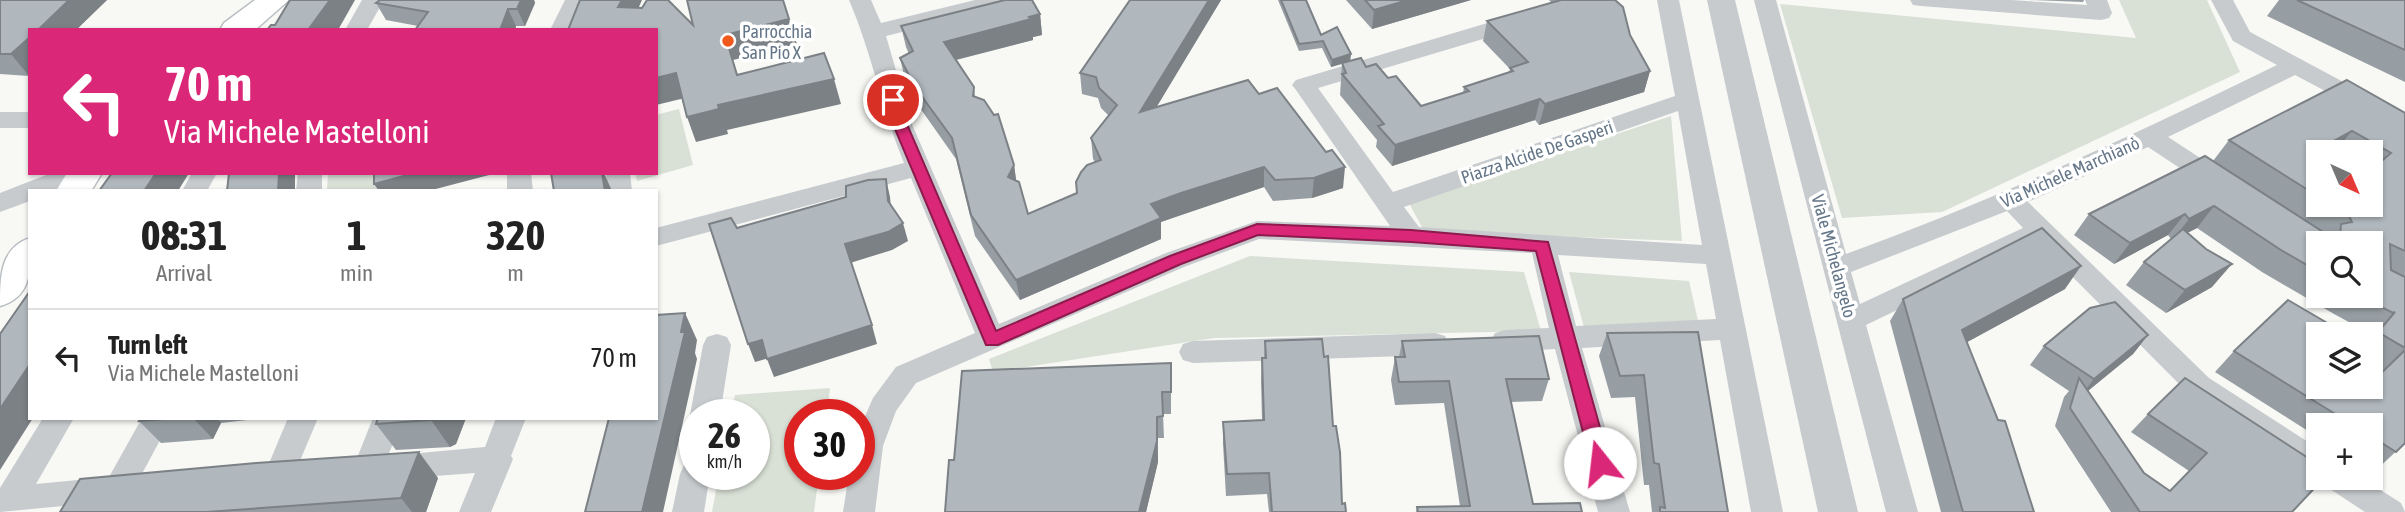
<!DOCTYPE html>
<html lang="en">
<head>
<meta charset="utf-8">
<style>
	:root { --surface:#fff; --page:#f2f2f2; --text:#222; --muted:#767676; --line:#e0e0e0 }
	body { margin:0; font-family:"Asap Condensed",sans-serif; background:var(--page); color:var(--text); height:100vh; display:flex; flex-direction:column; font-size:26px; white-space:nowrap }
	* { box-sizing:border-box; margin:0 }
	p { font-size:23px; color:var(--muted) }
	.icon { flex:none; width:38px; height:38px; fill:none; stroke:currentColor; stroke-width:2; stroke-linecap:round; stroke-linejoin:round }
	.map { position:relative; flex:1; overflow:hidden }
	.sheet { position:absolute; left:28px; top:189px; width:630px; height:231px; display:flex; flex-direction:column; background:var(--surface); border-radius:0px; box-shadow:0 2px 5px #0004 }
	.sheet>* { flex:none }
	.banner { position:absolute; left:28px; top:28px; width:630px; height:147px; border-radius:0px; box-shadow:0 2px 5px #0004; background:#db2777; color:#fff; overflow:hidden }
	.needle { width:46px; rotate:136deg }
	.buttons { position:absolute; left:2306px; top:140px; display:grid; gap:14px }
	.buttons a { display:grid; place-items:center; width:77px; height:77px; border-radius:0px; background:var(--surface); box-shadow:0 2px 5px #0004; font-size:35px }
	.speed { position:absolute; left:679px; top:399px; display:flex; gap:14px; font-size:35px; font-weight:700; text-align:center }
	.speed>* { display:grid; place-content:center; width:91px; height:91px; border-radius:50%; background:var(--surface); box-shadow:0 2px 5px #0004; line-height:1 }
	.speed small { font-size:18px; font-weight:400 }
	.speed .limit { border:10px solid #d22; background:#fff; color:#111 }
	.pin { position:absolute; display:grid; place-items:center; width:60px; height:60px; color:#fff; margin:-30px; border:4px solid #fff; border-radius:50%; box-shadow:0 2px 7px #0007 }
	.me { position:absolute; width:77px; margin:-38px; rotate:344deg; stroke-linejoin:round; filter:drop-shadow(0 0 5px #0008) }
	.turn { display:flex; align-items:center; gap:24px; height:147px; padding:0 21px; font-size:32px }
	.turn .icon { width:91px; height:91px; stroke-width:2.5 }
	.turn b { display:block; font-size:49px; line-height:60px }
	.eta { display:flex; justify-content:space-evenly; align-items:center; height:119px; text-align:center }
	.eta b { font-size:42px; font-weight:700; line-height:49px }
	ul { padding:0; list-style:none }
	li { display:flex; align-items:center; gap:21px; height:98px; padding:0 21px; border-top:2px solid var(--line) }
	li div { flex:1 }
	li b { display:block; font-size:26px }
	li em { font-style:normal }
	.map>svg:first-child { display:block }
</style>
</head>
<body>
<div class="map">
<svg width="2405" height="512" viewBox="0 0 2405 512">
	<rect width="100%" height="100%" fill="#f8f8f5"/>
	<g fill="#d9e0d5">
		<path d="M2119 0H2207L2240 72 1942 212 1842 218 1780 4 2136 38Z"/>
		<path d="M679 109 693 165 637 181 635 173H656V115Z"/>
		<path d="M1671 116 1682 241 1424 231 1409 203Z"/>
		<path d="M328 173H383V191H327Z"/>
		<path d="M1250 256 1524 272 1541 331 1214 338 993 372 989 359Z"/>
		<path d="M1569 272 1689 281 1699 325 1585 331Z"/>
		<path d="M830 388 827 415H800V474H819L814 512H712L719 474H754V415H731L735 395Z"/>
	</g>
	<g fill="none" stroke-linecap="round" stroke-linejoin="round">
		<g stroke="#b9bec3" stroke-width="3">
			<g id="secondary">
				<path d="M255 0H289L255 30H220L224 23Z"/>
				<path d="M67 173H102L91 191H56Z"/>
				<path d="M30 238C30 267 34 296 0 306 0 277 0 248 30 238Z"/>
			</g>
		</g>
		<g fill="#c7cbce" fill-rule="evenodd">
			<path d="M362 0H384L367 30H345Z"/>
			<path d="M565 0H587L572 30H550Z"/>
			<path d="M849 0H871L881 23 975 0H1012L1009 5 886 36 911 122 999 324 1166 253 1257 221 1390 226 1296 90 1292 85 1296 80 1511 16H1527L1530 21 1527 26 1318 88 1393 192 1675 96 1657 0H1679L1783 512H1751L1720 340 1582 348 1630 512H1598L1555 349 1505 352 1495 349 1491 341 1495 333 1505 330 1549 328 1532 253 1259 239 1184 267 916 383 896 411 883 446 875 512H843L849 474H859V430L873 398 896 367 975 333 911 178 656 246V228L904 163C882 110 872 53 849 0ZM1678 111 1702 245 1419 227 1404 207ZM1558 255 1706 264 1716 319 1576 326Z"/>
			<path d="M1754 0H1776L1846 254C1994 200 2136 134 2277 65L2233 41 2211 0H2233L2250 32 2405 115V133L2295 75 2168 137 2228 176 2231 182 2228 188 2219 191 2210 188 2148 147 2028 202 2209 378 2319 449V478L2308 474 2189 394 2038 242 1866 325 1918 512H1886ZM2007 211 2023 228 1860 304 1851 272Z"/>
			<path d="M1910 0H2011L2087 5 2085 0H2107L2112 13 2109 18 2101 20 1921 6 1913 5Z"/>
			<rect x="0" y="112" width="30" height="16"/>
			<path d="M51 173H88C78 191 48 191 30 191V201L0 212V193Z"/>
			<path d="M192 173H217L207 191H182Z"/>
			<path d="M298 173H322V191H296Z"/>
			<path d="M507 173H531L533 191H507Z"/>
			<path d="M606 173H630L632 191H607Z"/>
			<path d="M1435 333 1445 336 1449 344 1445 352 1435 355 1193 363 1183 360 1179 352 1183 344 1193 341Z"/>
			<path d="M717 334 727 337 731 345 720 415H695V423L690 415 703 345 707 337Z"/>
			<path d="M43 418H74L36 484 109 477 142 418H172L130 496 105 502 0 512V488Z"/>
			<path d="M288 418H318L291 482 280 486 269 482 265 473Z"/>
			<path d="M373 418H403L388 456 485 447 496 418H526L511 456 513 459 491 512H459L475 473 395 479 384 475 382 470 379 477 368 481 357 477 353 468Z"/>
			<path d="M695 461V474H710L704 512H672L680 474 684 465Z"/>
			<path d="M2323 478H2362L2401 503 2405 512H2365L2327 487Z"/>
		</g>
		<path fill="#c7cbce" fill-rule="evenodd" d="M1707 0H1735L1858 512H1818Z"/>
		<use href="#secondary" fill="#fff" fill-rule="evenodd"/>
	</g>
	<g fill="#979ea3" fill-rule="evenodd">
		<path d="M0 0H107L76 30H30L29 76 0 74Z"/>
		<path d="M380 0H534L535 3 525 26H516L515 30H415L418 26 386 20 376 3Z"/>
		<path d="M1130 0H1221L1156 107 1259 94 1343 188 1312 198 1273 201 1264 187 1182 214 1161 222V239L1020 300 975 236 956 159 920 108 905 79 900 58 909 54 906 47 901 26 1040 14 1042 35 1033 37V40L956 60 974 87 975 97 1014 165 1016 180 1028 214 1077 193 1095 162 1093 159 1091 138 1109 116 1101 108 1098 98 1082 94 1080 73Z"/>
		<path d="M1278 0H1306L1321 35 1351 54 1350 61 1366 67 1388 78 1421 106 1463 93 1464 87 1509 72 1510 69 1483 41 1487 21 1552 3 1549 0H1615L1630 35 1650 71 1644 92 1539 125 1535 120 1392 166 1376 147 1377 140 1340 95 1342 64 1331 67 1322 48 1299 51Z"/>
		<path d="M1346 0H1471L1372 29Z"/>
		<path d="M2029 0H2084L2083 2Z"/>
		<path d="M2279 0H2405V82L2267 16Z"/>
		<path d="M2405 113V443L2373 473 2371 472V425H2319V438L2215 372 2234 351 2314 360 2363 390 2366 387H2371V382L2384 370 2371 362V335L2373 333 2371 334 2334 314 2262 272 2197 228 2187 233 2212 287 2166 313 2126 285 2144 262 2171 239 2168 235 2114 264 2074 235 2089 214 2213 161 2229 140ZM2319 152H2371V205H2319ZM2319 243 2371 296H2319Z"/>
		<path d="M2065 289 1967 342 2034 512H1941L1890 321 1903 299Z"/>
		<path d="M1698 332 1728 512H1652L1649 485H1644L1635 397 1611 398 1599 356 1607 333Z"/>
		<path d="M2148 335 2133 354 2088 391 2144 473 2170 491 2189 471 2131 432 2148 414 2185 378 2292 512H2111L2055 426 2064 397 2069 391 2030 365 2044 346Z"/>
		<path d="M1265 341 1333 426 1342 504 1346 512H1269L1267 494 1226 496 1223 444V422L1262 420 1261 380 1262 358H1264Z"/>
		<path d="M1402 341 1549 379 1542 401 1511 402 1533 504 1582 512H1416L1417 507 1460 506 1444 403 1395 405 1391 380 1395 357H1399Z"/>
		<path d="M1171 363V414H1163L1164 438H1158V462L1146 512H945L954 460Z"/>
		<path d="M141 418H265L221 423 213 439 161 443 139 421Z"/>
		<path d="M466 418 456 444 450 447 396 450 376 424Z"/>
		<path d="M438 478 426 512H60Z"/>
	</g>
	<g fill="#7b8185">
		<path d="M69 0H107L76 30H38Z"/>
		<path d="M330 0H355L338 30H308Z"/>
		<path d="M521 0H534L535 3 525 26 517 9Z"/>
		<path d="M622 0H642L629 30 618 7Z"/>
		<path d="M1209 0H1221L1141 133 1140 112Z"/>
		<path d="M1408 0H1471L1372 29 1374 10Z"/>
		<path d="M508 9 516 26 515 30H500Z"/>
		<path d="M1040 14 1042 35 1033 37V40L947 62 944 42Z"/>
		<path d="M789 19 797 44 733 60 745 99 834 79 841 104 727 130 728 134 696 142 687 117 718 105 725 35Z"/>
		<path d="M30 37V75L29 76 11 54Z"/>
		<path d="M1351 54 1350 61 1331 67 1332 60Z"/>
		<path d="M1650 71 1644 92 1539 125 1545 104Z"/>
		<path d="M676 73 685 98 656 105V78Z"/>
		<path d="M1540 99 1535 120 1392 166 1395 145Z"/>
		<path d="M2352 131 2334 152H2319V161L2312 153Z"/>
		<path d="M1014 165 1017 186 1008 177Z"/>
		<path d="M1264 167V187L1161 222V239L1020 300 1016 280 1151 204 1181 193Z"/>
		<path d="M1345 167 1343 188 1312 198 1314 178Z"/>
		<path d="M156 173H189L178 191H144Z"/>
		<path d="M279 173H295V191H278Z"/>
		<path d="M415 173H493V174L428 191H379L374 184Z"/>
		<path d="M596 173H604L612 191H605Z"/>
		<path d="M886 179 890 197 892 220 888 201Z"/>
		<path d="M2214 206 2197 228 2172 241 2189 219Z"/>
		<path d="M2185 214 2168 235 2114 264 2130 243Z"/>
		<path d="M903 223 908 241 892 250 850 263 845 244Z"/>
		<path d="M2232 264 2212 287 2166 313 2185 290Z"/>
		<path d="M2081 266 2065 289 1947 353 1962 330Z"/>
		<path d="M685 313 697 340 695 353 697 359 663 512H642Z"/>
		<path d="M872 325 877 344 774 377 767 359Z"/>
		<path d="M2148 335 2133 354 2079 398 2094 379Z"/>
		<path d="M762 340 769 358 755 362 748 344Z"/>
		<path d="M30 364V418H33L0 470V409Z"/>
		<path d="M1157 417 1158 462 1146 512H1139Z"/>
		<path d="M193 418H217L221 423 213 439Z"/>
		<path d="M436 418H466L456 444 450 447 431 420Z"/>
		<path d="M419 452 438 478 426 512H412L401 498Z"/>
	</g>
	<g fill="#b0b8be" stroke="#7b8185" stroke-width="2">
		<path d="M0 0H69L38 30H30V37L11 54H0Z"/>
		<path d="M290 0H330L308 30H267L271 25H275Z"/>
		<path d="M380 0H521L517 9H508L500 30H415L428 12 376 3Z"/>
		<path d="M580 0H622L618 7 642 8 647 0H668L693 25 687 0H783L789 19 725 35 737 75 824 53 834 79 718 105 719 109 687 117 676 73 656 78V30H568Z"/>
		<path d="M1005 0H1032L1040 14 1029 17 1031 19 944 42 974 87 973 96 984 100 994 115 998 114 1014 165 1008 177 1019 182 1028 214 1077 193 1076 182 1081 172 1087 165 1101 160 1091 138 1117 105 1099 88 1096 77 1080 73 1130 0H1209L1140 112 1248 80 1259 94 1277 88 1326 152 1332 150 1345 167 1314 178 1275 180 1264 167 1181 193 1151 204 1161 218 1016 280 971 215 952 138 915 87 900 58 913 51 901 26Z"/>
		<path d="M1281 0H1306L1321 35 1337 27 1351 54 1332 60 1323 41 1299 44Z"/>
		<path d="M1365 0H1408L1374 10Z"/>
		<path d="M1561 0H1615L1623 7 1630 35 1650 71 1545 104 1540 99 1395 145 1378 126 1384 124 1342 74 1346 73 1342 63 1361 58 1366 67 1376 64 1388 78 1396 76 1421 106 1469 91 1464 87 1513 71 1510 68 1528 62 1487 21Z"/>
		<path d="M2297 0H2405V50Z"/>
		<path d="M2347 80 2405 113V251L2390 244 2391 270 2405 277V348L2378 332 2395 312 2393 313 2360 296H2371V243H2319V272L2281 250 2214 206 2189 219 2185 214 2130 243 2089 214 2205 156 2328 235 2340 237 2341 224 2352 222 2349 216 2331 205H2371V170L2391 153 2352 131 2312 153 2319 157V197L2229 140Z"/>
		<path d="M112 173H156L144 191H99Z"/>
		<path d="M229 173H279L278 191H227Z"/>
		<path d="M374 173H415L374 184Z"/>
		<path d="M551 173H602L605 191H554Z"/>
		<path d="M886 179 888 201 903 223 888 232 845 244 872 325 767 359 762 340 748 344 709 224 731 218 737 228 846 197V186L868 180Z"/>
		<path d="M2042 228 2081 266 1962 330 1998 420 2005 421 2034 512H1963L1903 299Z"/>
		<path d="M2183 229 2206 249 2232 264 2185 290 2144 262Z"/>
		<path d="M30 291V364L0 409V334Z"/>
		<path d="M2288 300 2341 331 2337 334H2319V354L2314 360 2319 363V387H2358L2364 390 2367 387H2371V383L2405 350V443L2396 452 2371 436V425H2353L2234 351Z"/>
		<path d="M2115 302 2148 335 2094 379 2044 346 2090 308Z"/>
		<path d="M685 313 681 332H685L642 512H585L609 418H656V315Z"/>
		<path d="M1698 332 1728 512H1660V507L1665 508 1659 464 1654 463 1644 375 1620 376 1607 333Z"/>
		<path d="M1539 336 1549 379H1506L1533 504 1580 503 1582 512H1418L1417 507 1470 506 1449 381 1399 382 1395 357H1405L1402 341Z"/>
		<path d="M1322 339 1324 357 1328 356 1333 426H1336L1340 452 1342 504 1345 503 1346 512H1272L1269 473 1227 474 1223 422 1264 420 1262 358H1266L1265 341Z"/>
		<path d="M1171 363V392H1162L1163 416 1157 417V441L1139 512H945L949 460H954L962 371Z"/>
		<path d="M2079 378 2144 473 2170 491 2207 453 2148 414 2185 378 2319 465V478H2324L2292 512H2140L2070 408Z"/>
		<path d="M141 418H176L139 421Z"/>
		<path d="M378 418H436L431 420 376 424Z"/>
		<path d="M419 452 401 498 207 512H60L80 479 256 463Z"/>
	</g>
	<path fill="#db2777" stroke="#8e194d" stroke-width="2" d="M893 95 900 100 906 122 996 331 1170 256 1257 224 1411 230 1548 242 1610 463 1607 468 1600 470 1594 468 1591 463 1536 251 1411 242 1258 235 1181 264 998 345H986L892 122 886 100Z"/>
	<circle fill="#f1591c" stroke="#fff" stroke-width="2.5" cx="728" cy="41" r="7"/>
	<g text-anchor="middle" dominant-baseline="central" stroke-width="7" stroke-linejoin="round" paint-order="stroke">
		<g font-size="18" fill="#647688" stroke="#fff" text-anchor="start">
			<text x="742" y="31">Parrocchia<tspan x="742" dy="21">San Pio X</tspan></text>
		</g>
		<g font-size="18" fill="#647688" stroke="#fff">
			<text transform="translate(1537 152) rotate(-19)">Piazza Alcide De Gasperi</text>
			<text transform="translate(2070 172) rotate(-24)">Via Michele Marchianò</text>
			<text transform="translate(1834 256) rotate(75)">Viale Michelangelo</text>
		</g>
	</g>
</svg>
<div class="buttons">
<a><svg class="needle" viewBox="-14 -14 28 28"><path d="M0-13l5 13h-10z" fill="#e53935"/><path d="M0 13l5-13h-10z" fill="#767676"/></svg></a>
<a><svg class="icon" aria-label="search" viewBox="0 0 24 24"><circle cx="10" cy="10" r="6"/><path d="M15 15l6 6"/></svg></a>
<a><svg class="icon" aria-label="layers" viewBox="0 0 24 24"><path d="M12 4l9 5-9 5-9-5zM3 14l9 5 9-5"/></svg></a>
<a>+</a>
</div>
<div class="speed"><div>26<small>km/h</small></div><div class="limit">30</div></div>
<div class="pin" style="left:893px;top:100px;background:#d93025"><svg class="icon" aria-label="arrive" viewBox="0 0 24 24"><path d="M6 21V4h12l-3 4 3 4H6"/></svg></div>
<svg class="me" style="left:1600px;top:463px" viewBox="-20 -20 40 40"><circle r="19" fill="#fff"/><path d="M0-13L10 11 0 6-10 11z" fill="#db2777"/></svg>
<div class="banner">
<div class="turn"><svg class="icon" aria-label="left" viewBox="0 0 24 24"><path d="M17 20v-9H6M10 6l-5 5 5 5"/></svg><div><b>70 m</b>Via Michele Mastelloni</div></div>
</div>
<section class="sheet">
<div class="eta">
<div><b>08:31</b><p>Arrival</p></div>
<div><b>1</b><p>min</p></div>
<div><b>320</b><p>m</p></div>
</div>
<ul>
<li><svg class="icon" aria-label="left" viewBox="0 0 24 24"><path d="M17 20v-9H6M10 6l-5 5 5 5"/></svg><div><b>Turn left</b><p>Via Michele Mastelloni</p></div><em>70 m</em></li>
</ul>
</section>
</div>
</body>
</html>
